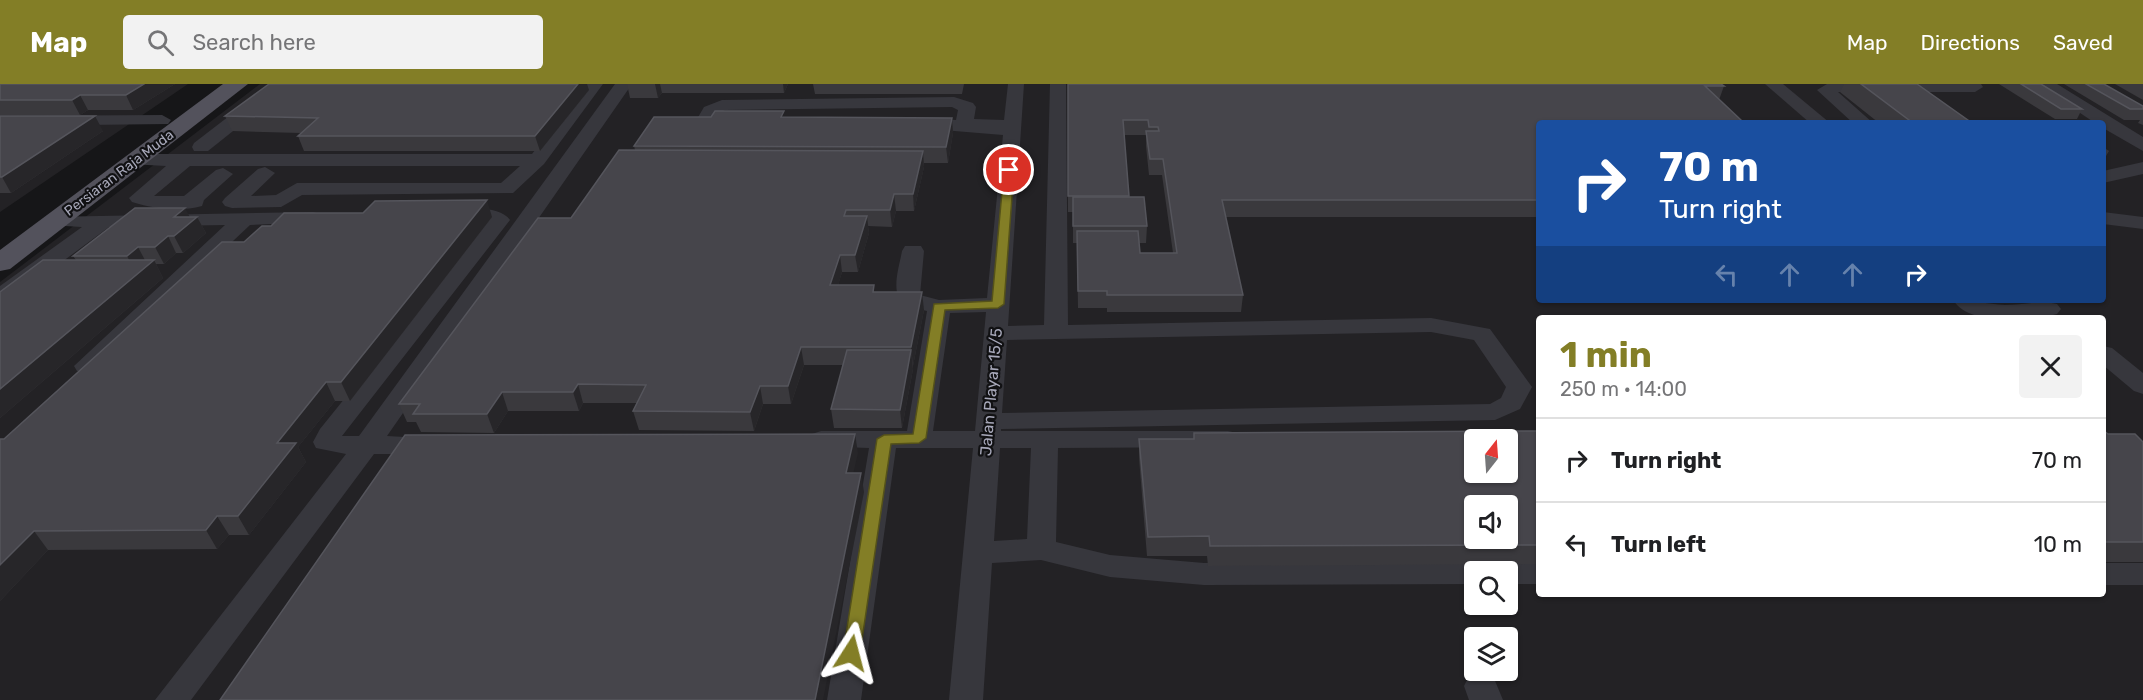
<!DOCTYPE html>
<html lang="en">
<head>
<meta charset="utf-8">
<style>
	:root { --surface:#fff; --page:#f2f2f2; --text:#202124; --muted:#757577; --line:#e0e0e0; --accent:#837e26 }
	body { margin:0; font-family:Rubik,sans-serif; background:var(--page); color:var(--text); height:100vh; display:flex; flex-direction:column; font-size:22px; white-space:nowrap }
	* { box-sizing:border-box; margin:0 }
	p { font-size:20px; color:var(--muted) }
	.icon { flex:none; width:33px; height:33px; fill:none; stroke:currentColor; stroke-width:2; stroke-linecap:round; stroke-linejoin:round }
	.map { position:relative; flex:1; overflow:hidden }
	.drawer { position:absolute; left:1536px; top:231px; width:570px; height:282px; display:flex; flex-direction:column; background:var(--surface); border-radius:6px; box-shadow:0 2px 4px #0004 }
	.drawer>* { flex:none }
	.guide { position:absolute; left:1536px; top:36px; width:570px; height:183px; border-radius:6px; box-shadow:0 2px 4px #0004; background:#1a4fa0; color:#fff; overflow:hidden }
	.needle { width:39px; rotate:17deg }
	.controls { position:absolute; left:1464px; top:345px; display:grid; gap:12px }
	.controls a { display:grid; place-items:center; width:54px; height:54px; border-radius:6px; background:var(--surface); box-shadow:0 2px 4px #0004; font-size:30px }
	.pin { position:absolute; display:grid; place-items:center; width:51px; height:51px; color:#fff; margin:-26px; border:3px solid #fff; border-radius:50%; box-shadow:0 2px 6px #0007 }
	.me { position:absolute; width:66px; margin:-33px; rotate:9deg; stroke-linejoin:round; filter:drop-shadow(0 0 4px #0008) }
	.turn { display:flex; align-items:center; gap:21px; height:126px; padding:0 24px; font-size:27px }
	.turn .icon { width:78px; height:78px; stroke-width:2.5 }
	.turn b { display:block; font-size:42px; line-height:51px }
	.lanes { display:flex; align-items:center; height:57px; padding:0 24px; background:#0003; justify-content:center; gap:30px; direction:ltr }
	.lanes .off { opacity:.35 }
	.round { display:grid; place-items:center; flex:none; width:63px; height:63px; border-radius:6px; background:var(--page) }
	.summary { display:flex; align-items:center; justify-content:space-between; height:102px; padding:0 24px }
	h1 { font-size:36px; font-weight:700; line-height:45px; color:var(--accent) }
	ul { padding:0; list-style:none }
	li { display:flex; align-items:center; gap:18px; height:84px; padding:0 24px; border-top:2px solid var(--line) }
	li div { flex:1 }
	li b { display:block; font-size:22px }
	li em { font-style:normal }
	header { display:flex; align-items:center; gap:36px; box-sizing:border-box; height:84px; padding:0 30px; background:var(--accent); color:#fff }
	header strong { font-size:28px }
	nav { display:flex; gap:33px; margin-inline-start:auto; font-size:21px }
	.search { width:420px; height:54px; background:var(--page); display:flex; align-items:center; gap:15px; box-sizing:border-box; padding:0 21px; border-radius:6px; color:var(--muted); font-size:22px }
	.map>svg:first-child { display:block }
</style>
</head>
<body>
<header>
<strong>Map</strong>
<div class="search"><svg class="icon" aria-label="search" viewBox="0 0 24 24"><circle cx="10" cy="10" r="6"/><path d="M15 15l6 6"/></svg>Search here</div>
<nav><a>Map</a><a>Directions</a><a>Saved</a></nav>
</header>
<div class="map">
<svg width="2143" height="616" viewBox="0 0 2143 616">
	<rect width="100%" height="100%" fill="#161618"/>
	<g fill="#232225" fill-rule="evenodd">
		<path d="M0 0H188L0 128Z"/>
		<path d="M260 0H2143V616H0V198ZM1539 39H2103V216H1539ZM1539 234H2103V510H1539ZM1474 356H1508V388H1474ZM1474 422H1508V454H1474ZM1474 488H1508V520H1474ZM1474 554H1508V586H1474Z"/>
	</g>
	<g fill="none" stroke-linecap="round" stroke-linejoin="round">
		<g fill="#37373d" fill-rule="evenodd">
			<path d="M586 0H603L544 80 513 109 302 111 281 123 232 124 225 122 222 118 225 114 258 85 265 83 275 89 251 112 276 111 297 99H501L520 82H190L154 112H184L216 86 223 84 233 90 204 116 202 122C180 128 154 125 132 118L129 114 166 82 129 80 127 76 136 70H532Z"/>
			<path d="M615 0H632L387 352 440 355 444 361 440 367 430 370H374L191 616H155L346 370 316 364 313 358 320 345 487 138 451 136 448 132 451 128C466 124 500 121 510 136L342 352H359Z"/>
			<path d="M1008 0H1024L1008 242 1044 241 1050 0H1066L1068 241 1431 234 1490 245 1532 303 1520 325 1495 336 1001 345V347H1228L1237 349 1241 355 1237 361 1228 363 1058 364 1056 458 1110 471 1204 479 1474 478 1485 481 1488 488H1474V500L1204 501 1110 493 1041 476 992 479 983 616H949L973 364H896L861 616H827L869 364 812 362 808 356 812 350 821 347H907L927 227 902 221C891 205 899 184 902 167L905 162H921L924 167 920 211 939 216 987 214 1003 51 918 44 909 39 918 34 956 36 958 26 952 23 725 26 717 30 718 34 743 35 746 39C736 50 706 46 697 35L704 23 722 16 954 13 973 19 976 23 974 35 1004 36ZM986 228 975 347H933L950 229ZM1431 248 1474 256 1506 303 1501 314 1490 320 1002 329 1007 256ZM1000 364H1031L1027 455 994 457Z"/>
			<path d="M1765 0H1783L1830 39H1810Z"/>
			<path d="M1827 0H1981L1983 3 1975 8H1838L1873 39H1853L1817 6Z"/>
			<path d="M2037 0H2057L2143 53V67L2103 44V39H2095Z"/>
			<path d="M256 15 265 20 262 24 208 67H194L192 63 194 59 250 16Z"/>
			<path d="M162 31 171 36 168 40 0 42V32Z"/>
			<path d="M2143 78V90L2103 99V87Z"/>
			<path d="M313 128 320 130 323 134 320 138 250 141 95 287 86 289 77 287 74 282 225 141 109 143 8 218 0 220V202L82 143 48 141 45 137 48 133Z"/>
			<path d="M2103 128 2143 133V145L2103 140Z"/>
			<path d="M1953 216C1971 216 1987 220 2005 221 2022 221 2040 216 2057 220L2061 225 2057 230 2049 232C2021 234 1971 243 1953 216Z"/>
			<path d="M2103 262 2112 264 2143 289V310L2134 307 2103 281Z"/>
			<path d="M1508 478H1539V500H1508V488H1494L1497 481Z"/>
			<rect x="2103" y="479" width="40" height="22"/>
			<path d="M1481 588 1493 592 1503 616H1469L1464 602 1469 592Z"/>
		</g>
		<path fill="#53525c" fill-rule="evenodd" d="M223 0H248L10 185 0 187V166Z"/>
	</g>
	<g fill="#3a393d" fill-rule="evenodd">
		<path d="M0 0H175L133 26H88L80 31H0Z"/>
		<path d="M269 0H587L589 6 540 67H304L298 52 301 49 232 47 225 32Z"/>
		<path d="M627 0H788L784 9H662L658 14H630Z"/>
		<path d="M813 0H964L962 10H815Z"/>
		<path d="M1068 0 1724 2 1719 16 1742 37 1741 39H1539V133H1225L1243 211 1241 228H1107V224H1078L1077 159H1073V128H1068ZM1124 51H1146V62L1149 91H1162L1173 169H1140L1139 159H1146L1147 142 1129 113Z"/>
		<path d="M1844 0H1917L1972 39H1879L1840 8Z"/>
		<path d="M1999 0H2041L2082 25 2077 35H2055Z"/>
		<path d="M2064 0H2104L2143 22V41L2138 39 2140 36H2124Z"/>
		<path d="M2115 0H2143V16Z"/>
		<path d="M0 32 103 47 11 109H0Z"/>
		<path d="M785 33 952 34 953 49 948 79H924V83L914 127H896L892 143 868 142 869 149 858 188H842L838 201 875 208 924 226 913 282V285L902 344H834L831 325 843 281H804L791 320H763L754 347 639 346 633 327 637 319H583L579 327H508L494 349 421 348 416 338H407L399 320 635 66 634 62Z"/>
		<path d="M2103 63 2109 67 2103 77Z"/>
		<path d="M190 133H197L206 149 183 169H176L164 180H156L163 194 0 334V208L76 176 73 172Z"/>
		<path d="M492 133 350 317H335L298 363 306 378 249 451H229L217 465 48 466 0 517 4 355 244 158Z"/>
		<path d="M2103 346 2108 350 2143 358V478H2103Z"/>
		<path d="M1539 347V480L1208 482 1207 472H1147L1139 374V355H1193L1194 349Z"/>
	</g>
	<g fill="#272629">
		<path d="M144 0H175L133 26 126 11Z"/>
		<path d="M578 0H587L589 6 540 67 535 52Z"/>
		<path d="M655 0H660L662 9 658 14Z"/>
		<path d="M783 0H788L784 9Z"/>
		<path d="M80 11 88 26 80 31 72 16Z"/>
		<path d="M95 32 103 47 11 109 2 93Z"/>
		<path d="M952 34 953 49 948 79 946 63Z"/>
		<path d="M923 67 924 83 914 127 913 110Z"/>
		<path d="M894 110 896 127 892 143 890 126Z"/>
		<path d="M487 116 492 133 350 317 341 298Z"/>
		<path d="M185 124 192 137 197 133 206 149 183 169 174 152V133Z"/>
		<path d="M867 132 869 149 858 188 855 171Z"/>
		<path d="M168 152 176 169 164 180 155 163Z"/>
		<path d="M138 163 147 180 136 189 127 172Z"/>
		<path d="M840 171 842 188 833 219 830 201Z"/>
		<path d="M154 176 163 194 0 334V305Z"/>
		<path d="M922 208 924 226 913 282 911 263Z"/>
		<path d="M801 263 804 281 791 320 788 302Z"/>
		<path d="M911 266 913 285 902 344 900 326Z"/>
		<path d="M326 298 335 317 298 363 306 378 249 451 238 432 277 359Z"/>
		<path d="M578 300 583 319 579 327 573 308Z"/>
		<path d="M760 302 763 320 754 347 750 328Z"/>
		<path d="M502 308 508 327 494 349 487 330Z"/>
		<path d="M855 350 858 369 849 408 846 389Z"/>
		<path d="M861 389 864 408 823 616H815Z"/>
		<path d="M217 432 229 451 217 465 206 446Z"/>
		<path d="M34 447 48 466 0 517V481Z"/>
	</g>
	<g fill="#46454b" stroke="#55555c" stroke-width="1.5" fill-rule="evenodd">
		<path d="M0 0H144L126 11H80L72 16H0Z"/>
		<path d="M269 0H578L535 52H298L318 34 225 32Z"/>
		<path d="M1068 0H1721L1724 2H1705L1742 37H1662L1664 39H1539V116H1222L1243 211H1107V207H1078L1077 147H1138L1140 169H1177L1163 75H1150L1146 47H1159L1158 43H1149L1148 36H1123L1129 112H1068Z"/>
		<path d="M1861 0H1917L1972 39H1913Z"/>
		<path d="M2021 0H2041L2082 25H2061Z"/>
		<path d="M2086 0H2104L2143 22V25H2130Z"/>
		<path d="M715 27H784L781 33 952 34 946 63 634 62 654 33H711Z"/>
		<path d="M0 32H95L2 93H0Z"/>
		<path d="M619 66 923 67 913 110H894L890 126H846L844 132H867L855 171H840L830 201H874L873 208H922L911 263H801L788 302H760L750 328 633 327 646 301 578 300 573 308H502L487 330H413L420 320H399L538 134H571Z"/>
		<path d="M1073 113H1144L1147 142H1073Z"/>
		<path d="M487 116 341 298H326L277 359H296L238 432H217L206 446 34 447 0 481V355H4L222 158H244L262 142H271L284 129H363L375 117Z"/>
		<path d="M135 124H185L174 133H197L174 152H168L155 163H138L127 172H73Z"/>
		<path d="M43 176H154L0 305V208Z"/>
		<path d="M847 266H911L900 326 831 325Z"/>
		<path d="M2103 346 2108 350H2135L2143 358V458H2103Z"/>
		<path d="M1539 347V461L1210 462 1209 452 1148 453 1139 355H1194V349ZM1474 356H1508V388H1474ZM1474 422H1508V454H1474Z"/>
		<path d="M855 350 846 389H861L815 616H220L405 351Z"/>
	</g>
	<path fill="#837e26" stroke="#555219" stroke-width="1.5" d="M1009 83 1014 86 1004 220 998 224 945 226 926 354 919 359 891 360 860 569 858 573H845L843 569 877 355 884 351 913 350 934 220 992 217 1004 86Z"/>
	<g text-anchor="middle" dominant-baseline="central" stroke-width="4.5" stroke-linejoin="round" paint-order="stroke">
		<g font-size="14" fill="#a7a8b9" stroke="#111113">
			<text transform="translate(119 89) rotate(-37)">Persiaran Raja Muda</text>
		</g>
		<g font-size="16" fill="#a7a8b9" stroke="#111113">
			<text transform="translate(991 308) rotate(-85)">Jalan Playar 15/5</text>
		</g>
	</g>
</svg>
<div class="controls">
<a><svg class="needle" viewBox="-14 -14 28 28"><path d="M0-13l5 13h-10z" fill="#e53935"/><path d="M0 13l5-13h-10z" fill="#757577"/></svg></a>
<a><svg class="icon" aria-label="sound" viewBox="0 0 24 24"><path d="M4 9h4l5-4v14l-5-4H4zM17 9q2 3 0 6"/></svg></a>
<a><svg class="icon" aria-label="search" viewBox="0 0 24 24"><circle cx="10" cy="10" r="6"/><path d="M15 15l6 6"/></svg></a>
<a><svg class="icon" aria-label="layers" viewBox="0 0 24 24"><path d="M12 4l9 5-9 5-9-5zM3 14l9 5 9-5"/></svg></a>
</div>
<div class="pin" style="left:1009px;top:86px;background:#d93025"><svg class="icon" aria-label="arrive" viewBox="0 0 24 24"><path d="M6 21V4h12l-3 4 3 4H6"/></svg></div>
<svg class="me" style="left:851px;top:569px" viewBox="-20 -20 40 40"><path d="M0-17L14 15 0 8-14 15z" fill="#837e26" stroke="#fff" stroke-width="4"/></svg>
<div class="guide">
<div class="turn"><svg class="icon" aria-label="right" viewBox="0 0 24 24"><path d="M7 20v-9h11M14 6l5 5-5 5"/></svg><div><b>70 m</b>Turn right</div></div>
<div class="lanes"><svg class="icon off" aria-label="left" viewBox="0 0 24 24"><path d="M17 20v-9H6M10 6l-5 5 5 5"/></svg><svg class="icon off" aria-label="ahead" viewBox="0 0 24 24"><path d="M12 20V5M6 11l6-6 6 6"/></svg><svg class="icon off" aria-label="ahead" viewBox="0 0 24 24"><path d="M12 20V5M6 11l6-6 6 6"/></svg><svg class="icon" aria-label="right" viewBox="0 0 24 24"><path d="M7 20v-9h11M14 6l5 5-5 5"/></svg></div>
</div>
<section class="drawer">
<div class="summary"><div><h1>1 min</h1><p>250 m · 14:00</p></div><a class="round"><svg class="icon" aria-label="close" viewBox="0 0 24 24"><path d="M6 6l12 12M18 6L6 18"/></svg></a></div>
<ul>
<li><svg class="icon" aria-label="right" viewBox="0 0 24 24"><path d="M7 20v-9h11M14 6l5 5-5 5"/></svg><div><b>Turn right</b></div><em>70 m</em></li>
<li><svg class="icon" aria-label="left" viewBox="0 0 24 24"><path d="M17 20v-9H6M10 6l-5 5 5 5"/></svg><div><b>Turn left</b></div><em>10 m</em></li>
</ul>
</section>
</div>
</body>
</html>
